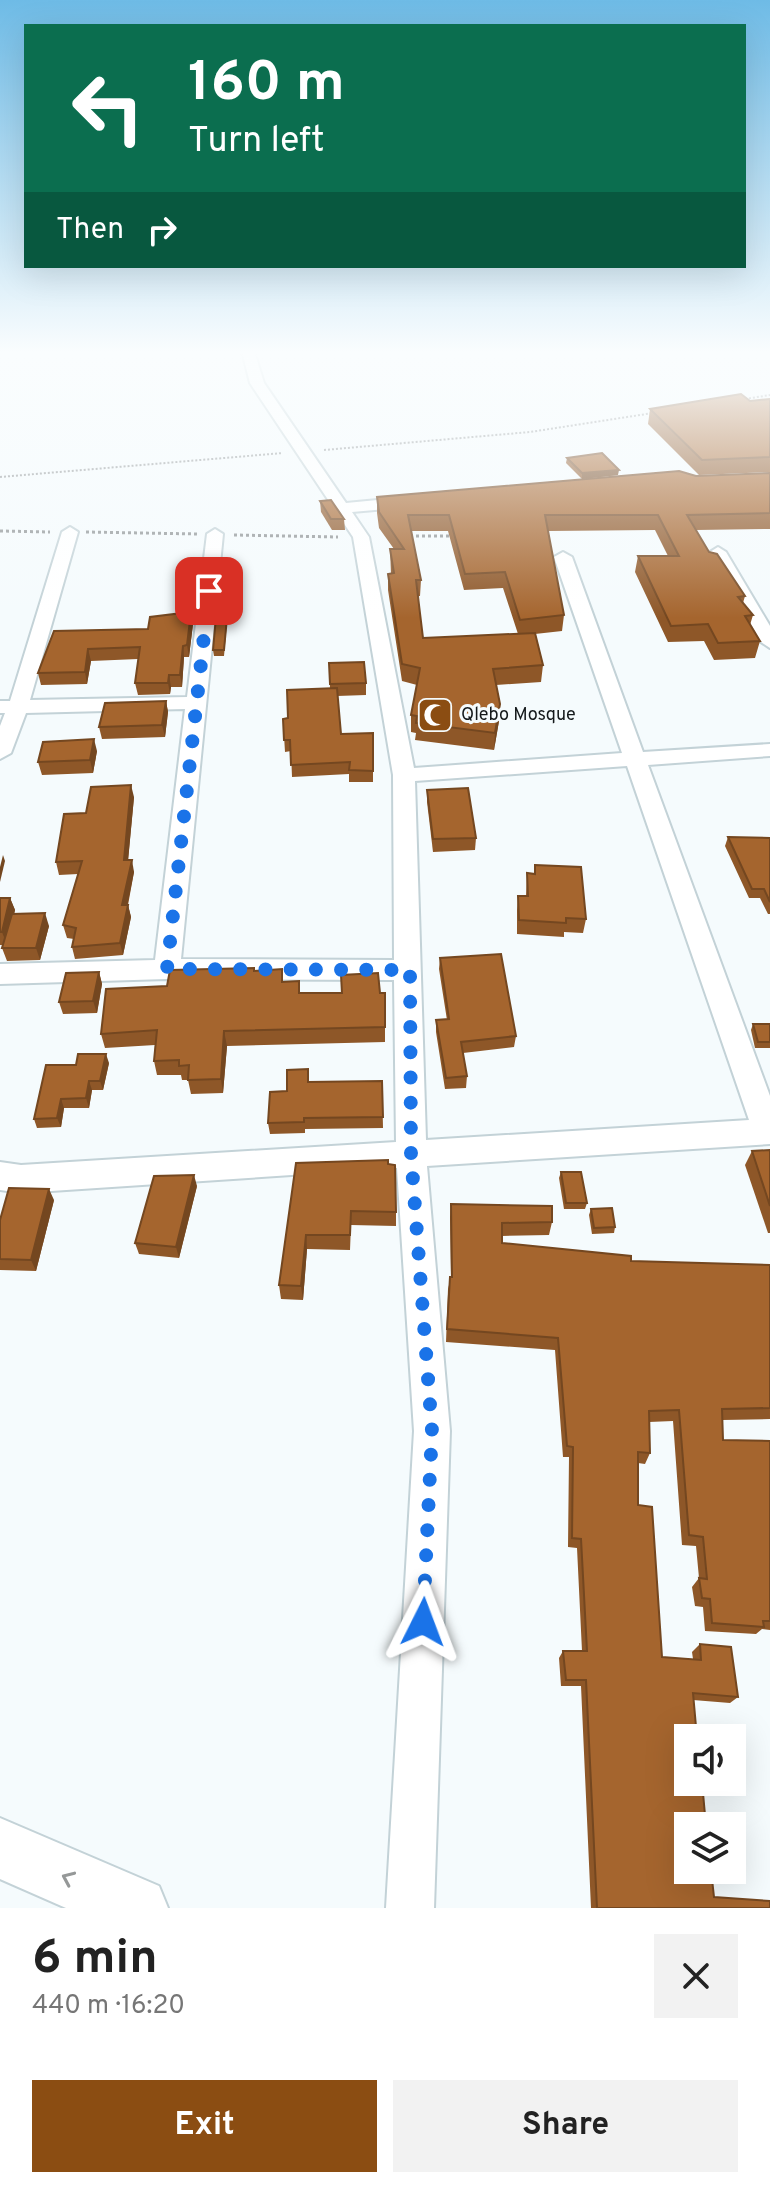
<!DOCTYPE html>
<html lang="en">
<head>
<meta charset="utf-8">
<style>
	:root { --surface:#fff; --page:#f2f2f2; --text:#222; --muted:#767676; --accent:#8b4d12 }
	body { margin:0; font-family:Overpass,sans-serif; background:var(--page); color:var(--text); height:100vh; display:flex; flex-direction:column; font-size:30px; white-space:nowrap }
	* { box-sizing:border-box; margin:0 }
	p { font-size:26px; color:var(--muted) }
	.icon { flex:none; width:44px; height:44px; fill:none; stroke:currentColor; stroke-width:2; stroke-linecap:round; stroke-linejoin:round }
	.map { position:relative; height:1908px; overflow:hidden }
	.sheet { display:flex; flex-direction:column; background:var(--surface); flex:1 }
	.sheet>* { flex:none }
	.guide { position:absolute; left:24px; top:24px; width:722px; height:244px; border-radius:0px; box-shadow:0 8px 32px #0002; background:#0b6e4f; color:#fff; overflow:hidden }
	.tools { position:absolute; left:674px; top:1724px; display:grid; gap:16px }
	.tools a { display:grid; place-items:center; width:72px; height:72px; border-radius:0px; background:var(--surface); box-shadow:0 8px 32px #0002; font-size:40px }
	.pin { position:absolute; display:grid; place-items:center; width:68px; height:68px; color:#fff; margin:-34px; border-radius:16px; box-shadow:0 4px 12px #0006 }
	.me { position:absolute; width:88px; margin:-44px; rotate:3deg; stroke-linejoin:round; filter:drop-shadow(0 0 6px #0008) }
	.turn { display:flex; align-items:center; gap:28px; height:168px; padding:0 32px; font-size:36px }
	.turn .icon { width:104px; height:104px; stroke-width:2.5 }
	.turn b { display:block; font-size:56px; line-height:68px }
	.then { display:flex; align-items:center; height:76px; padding:0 32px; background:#0003; gap:16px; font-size:30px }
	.round { display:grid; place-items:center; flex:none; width:84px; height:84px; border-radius:0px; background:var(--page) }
	.head { display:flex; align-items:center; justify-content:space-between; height:136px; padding:0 32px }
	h1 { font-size:48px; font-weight:700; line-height:60px }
	.button { display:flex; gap:16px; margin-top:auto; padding:16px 32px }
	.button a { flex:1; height:92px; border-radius:0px; background:var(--accent); color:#fff; font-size:32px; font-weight:700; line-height:92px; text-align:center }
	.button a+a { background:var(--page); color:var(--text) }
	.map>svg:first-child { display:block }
</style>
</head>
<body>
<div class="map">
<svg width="770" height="1908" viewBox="0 0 770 1908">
	<rect width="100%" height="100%" fill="#f5fbfd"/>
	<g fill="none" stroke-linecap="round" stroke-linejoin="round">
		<g stroke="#c3d2d7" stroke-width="4">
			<g id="minor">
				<path d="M242 351H254L264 383 346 503 409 497 417 502 409 507 352 512 369 537 414 768 622 753 554 557 563 552 572 557 643 752 770 744V756L648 765 770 1096V1144L427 1166 450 1431 434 1908H386L414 1431 397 1168 21 1193 0 1190V1162L21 1165 396 1142 394 980 167 979 0 984V964L155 960 185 709 26 713 11 753 0 759V726L5 713H0V701H10L62 532 70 527 78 532 30 700 187 697 207 534 215 529 223 534 181 959 394 960 393 775 353 537 250 383ZM627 766 749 1120 426 1140 415 781Z"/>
				<path d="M718 547 726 552 770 626V648L761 642 710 552Z"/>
			</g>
		</g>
		<g stroke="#c3d2d7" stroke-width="4">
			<path id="major" d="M0 1818 159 1886 168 1908H66L0 1879Z"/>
		</g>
		<g stroke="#8e9395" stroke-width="2" stroke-dasharray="2 2" stroke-linecap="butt">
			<path d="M745 399 770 395"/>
			<path d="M324 450 530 432 653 413"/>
			<path d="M0 477 283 453"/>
		</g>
		<g stroke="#8e9395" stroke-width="3" stroke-dasharray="3 3" stroke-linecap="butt">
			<path d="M0 531 50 532"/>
			<path d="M86 532 198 534"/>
			<path d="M234 535 338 537"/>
			<path d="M410 536H454"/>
		</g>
		<use href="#minor" fill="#fff" fill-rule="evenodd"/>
		<use href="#major" fill="#fff" fill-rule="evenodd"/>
	</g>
	<g fill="#8e5728" fill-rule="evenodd">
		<path d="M770 399V472L699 475 648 424 650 409Z"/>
		<path d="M567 458 618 475 582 479 566 463Z"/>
		<path d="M770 473V529L696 530 709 552 745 596 743 603 753 615 750 625 760 641 755 658 714 660 704 641 668 642 635 572 638 556H668L655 530 548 531 564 615 562 631 535 634 543 665 541 682 496 685 499 721 494 750 415 740 416 733 411 732V715L417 685 402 681 388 590V574H391L390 549H394L379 528 377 513V497L696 476ZM411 531H448L464 590 503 588 518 634 423 638 418 596H420L421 580Z"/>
		<path d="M320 501 344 519 345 530H332L321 512Z"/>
		<path d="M191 612 193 624 189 657H184L182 687H171L170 694 138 695 135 683 138 659 91 661 87 684 41 685 38 673 54 631 148 629Z"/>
		<path d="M227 617V623L224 656H214L213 650Z"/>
		<path d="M329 663 366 683V695L337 696 341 734 373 733V782H349V774L292 777 291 751 285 752 283 719 288 718 330 688Z"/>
		<path d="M166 701 168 712 165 737 102 739 99 727Z"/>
		<path d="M97 751 93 773 42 775 38 762Z"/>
		<path d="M427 790 476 838 475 850 433 852 427 802Z"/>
		<path d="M134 797 128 860 134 872 128 905 131 917 123 955 75 959 72 947 74 939 67 938 63 925 78 874 59 875 56 862 86 813Z"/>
		<path d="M728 837 770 838V914H768L760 898H749L725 846Z"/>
		<path d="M535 865 586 919 583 933 564 932V937L517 934V910L518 896H526L527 873 534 874Z"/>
		<path d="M0 898H10L15 910 14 914 49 926 40 960 7 961 2 948 3 945H0Z"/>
		<path d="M440 958 516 1036 514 1047 463 1053 467 1076 466 1088 445 1089 436 1032V1020H447L439 969Z"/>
		<path d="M255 970 284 982 299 981 300 993H385V1042L227 1046 223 1093 191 1094 188 1080H182L181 1075H157L154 1061 155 1045 105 1048 101 1034 167 986Z"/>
		<path d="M99 972 102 984 97 1013 63 1014 59 1002Z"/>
		<path d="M753 1024H770V1048H755L751 1030Z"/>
		<path d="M109 1063 103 1090H92L89 1108H64L61 1127 37 1128 34 1119Z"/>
		<path d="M382 1081 383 1128 305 1129V1133L270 1134 268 1123 287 1091 309 1082Z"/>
		<path d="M770 1150V1233H768L745 1165 752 1151Z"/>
		<path d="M296 1163 388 1164 396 1212V1226L351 1225 350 1250 307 1249 303 1300 281 1299 279 1285Z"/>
		<path d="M561 1172 587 1203 585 1209H564L559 1178Z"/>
		<path d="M197 1186 179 1258 139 1254 135 1243Z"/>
		<path d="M54 1200 36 1271 0 1270V1220Z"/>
		<path d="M451 1204 552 1222 549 1235 502 1236V1243L631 1261 770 1265V1419L722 1420 723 1440 770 1441V1630L762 1629 756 1634 705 1631 703 1607 695 1606 692 1587 699 1578 696 1546 682 1545 673 1421 649 1422 650 1453 645 1464 638 1463V1505L662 1657 693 1659 692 1652 700 1644 738 1697 730 1703 693 1700 714 1897 770 1908H591L581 1686H561L559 1658 563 1651H582L577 1548 568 1547 569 1457H563L555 1350 446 1342 448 1289 451 1277 450 1217Z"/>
		<path d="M591 1209 615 1227 614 1233 592 1234 589 1215Z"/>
	</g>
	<g fill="#744720">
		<path d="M619 470 618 475 582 479V473Z"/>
		<path d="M191 612 193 624 189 657 187 645Z"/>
		<path d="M183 646 184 657 182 687 180 675Z"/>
		<path d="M88 649 91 661 87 684 85 672Z"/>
		<path d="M169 675 171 687 170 694 168 683Z"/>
		<path d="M166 701 168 712 165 737 162 725Z"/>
		<path d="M500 704 499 721 494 750 495 733Z"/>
		<path d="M94 739 97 751 93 773 90 760Z"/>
		<path d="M131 785 134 797 127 872 124 860Z"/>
		<path d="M3 855 5 861 0 882V867Z"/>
		<path d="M132 860 134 872 125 917 122 905Z"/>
		<path d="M10 898 15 910 7 945 2 932Z"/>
		<path d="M128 905 131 917 123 955 120 943Z"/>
		<path d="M45 913 49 926 40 960 36 948Z"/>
		<path d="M99 972 102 984 97 1013 93 1001Z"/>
		<path d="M224 1031 227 1046 223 1093 221 1079Z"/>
		<path d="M106 1054 109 1063 103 1090 100 1081Z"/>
		<path d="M89 1081 92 1090 89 1108 86 1098Z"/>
		<path d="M61 1099 64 1108 61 1127 57 1118Z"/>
		<path d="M194 1175 197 1186 179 1258 176 1247Z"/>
		<path d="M49 1189 54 1200 36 1271 31 1260Z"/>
		<path d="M306 1235 307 1249 303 1300 301 1286Z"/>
	</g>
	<g fill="#a5652e" stroke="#744720" stroke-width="2">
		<path d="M741 394 750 401 770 399V457L702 460 650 409Z"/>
		<path d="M602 453 619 470 582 473 567 458Z"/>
		<path d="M679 471 696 476 770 473V513L687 515 709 552 717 554 745 596 738 597 753 615 745 616 760 641 718 643 708 624 671 626 638 556H679L658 515H545L564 615 520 620 505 572 465 574 449 515H408L421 580H416L423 638 535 633 543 665 493 669 500 704 495 733 416 723 417 716 411 715 420 668 402 664 388 574 394 573 390 549H404L379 512 377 497Z"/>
		<path d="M331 500 344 519H331L320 501Z"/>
		<path d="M191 612 187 645 183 646 180 675H169L168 683H135L140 647 88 649 85 672 38 673 54 631 148 629 150 617Z"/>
		<path d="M216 617H227L224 650H213Z"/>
		<path d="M364 662 366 683 330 684 329 663Z"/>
		<path d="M337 688 341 734 373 733V771L349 770 350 762 291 765 290 740H284L283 719 288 718 287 690Z"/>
		<path d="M166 701 162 725 99 727 105 703Z"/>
		<path d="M94 739 90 760 38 762 43 742Z"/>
		<path d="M131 785 124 860H132L122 905H128L120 943 72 947 76 928 63 925 82 861 56 862 64 814 86 813 91 787Z"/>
		<path d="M468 788 476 838 433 839 427 790Z"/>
		<path d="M728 837 770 838V902L764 889H752Z"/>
		<path d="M535 865 581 867 586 919 566 918V923L519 920 518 896H528L527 873 535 874Z"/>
		<path d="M0 898H10L2 932H0Z"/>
		<path d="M45 913 36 948H2L12 914Z"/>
		<path d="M501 954 516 1036 461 1042 467 1076 446 1078 436 1020 449 1019 440 958Z"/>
		<path d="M254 968V971L282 969V982L299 981V993H342L341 975 378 973 380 993H385V1027L224 1031 221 1079 188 1080 189 1065 179 1066V1060L154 1061 157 1030 101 1034 106 989 167 986 170 970Z"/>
		<path d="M99 972 93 1001 59 1002 66 973Z"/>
		<path d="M753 1024H770V1042H758Z"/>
		<path d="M78 1054H106L100 1081H89L86 1098 61 1099 57 1118 34 1119 46 1065H76Z"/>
		<path d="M308 1069V1082L382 1081 383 1117 304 1118V1122L268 1123 270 1092 287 1091V1070Z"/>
		<path d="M770 1150V1206L752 1151Z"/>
		<path d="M388 1160V1164L395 1165 396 1212 351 1211 350 1235H306L301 1286 279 1285 296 1163Z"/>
		<path d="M561 1172H581L587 1203H566Z"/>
		<path d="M194 1175 176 1247 135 1243 154 1176Z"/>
		<path d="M9 1188 49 1189 31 1260 0 1259V1220Z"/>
		<path d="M451 1204 552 1206V1222L502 1223V1243L631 1256V1261L770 1265V1408L722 1409 723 1440 770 1441V1621H763L764 1627 712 1623 710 1599 702 1598 699 1578 707 1579 703 1537 689 1535 679 1410 649 1411 650 1453 638 1452V1505L652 1507 662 1657 701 1660 700 1644 731 1647 738 1697 693 1693 697 1738H688V1782H702L706 1826H688V1870H711L714 1897 770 1901V1908H597L586 1680H566L563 1651H587L581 1539 572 1538 573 1447 567 1446 558 1338 447 1329 450 1277H452Z"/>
		<path d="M612 1208 615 1227 594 1228 591 1209Z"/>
	</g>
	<defs><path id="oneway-chevron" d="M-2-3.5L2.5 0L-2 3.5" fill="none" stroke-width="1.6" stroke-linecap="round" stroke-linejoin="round" transform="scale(2)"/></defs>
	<use stroke="#959898" href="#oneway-chevron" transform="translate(68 1878) rotate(-156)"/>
	<linearGradient id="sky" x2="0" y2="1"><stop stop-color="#6ebbe6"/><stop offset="0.57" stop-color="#fafdfe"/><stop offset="1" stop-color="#fafdfe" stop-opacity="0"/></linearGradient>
	<rect width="770" height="618" fill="url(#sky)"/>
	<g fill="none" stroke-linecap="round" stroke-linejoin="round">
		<path stroke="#1a73e8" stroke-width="14" stroke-dasharray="0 25.2" d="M209 591 167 969 410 970 411 1154 432 1431 423 1622"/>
	</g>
	<defs>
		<g id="mosque-square" transform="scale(1.8)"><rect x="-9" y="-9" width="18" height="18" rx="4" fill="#8b4d12" stroke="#f5fbfd"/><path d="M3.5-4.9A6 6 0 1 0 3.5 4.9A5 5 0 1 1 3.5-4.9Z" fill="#fff"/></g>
	</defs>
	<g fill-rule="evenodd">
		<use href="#mosque-square" x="435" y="715"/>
	</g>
	<g text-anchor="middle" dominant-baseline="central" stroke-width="6" stroke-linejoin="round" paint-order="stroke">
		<g font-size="18" fill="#14191b" stroke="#f5fbfd" text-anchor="start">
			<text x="461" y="715">Qlebo Mosque</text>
		</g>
	</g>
</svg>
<div class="tools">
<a><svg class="icon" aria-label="sound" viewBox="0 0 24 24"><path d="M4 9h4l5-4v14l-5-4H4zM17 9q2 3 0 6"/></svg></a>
<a><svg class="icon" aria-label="layers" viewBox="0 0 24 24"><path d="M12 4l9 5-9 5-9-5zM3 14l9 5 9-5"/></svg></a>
</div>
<div class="pin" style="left:209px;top:591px;background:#d93025"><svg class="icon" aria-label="arrive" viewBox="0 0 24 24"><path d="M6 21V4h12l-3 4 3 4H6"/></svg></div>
<svg class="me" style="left:423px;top:1622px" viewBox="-20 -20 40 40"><path d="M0-17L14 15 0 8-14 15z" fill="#1a73e8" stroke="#fff" stroke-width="4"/></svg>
<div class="guide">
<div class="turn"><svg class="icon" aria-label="left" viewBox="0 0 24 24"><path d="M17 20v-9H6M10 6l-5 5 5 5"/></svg><div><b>160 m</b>Turn left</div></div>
<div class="then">Then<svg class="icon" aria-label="right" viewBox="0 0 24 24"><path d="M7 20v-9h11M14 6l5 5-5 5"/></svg></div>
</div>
</div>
<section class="sheet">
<div class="head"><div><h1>6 min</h1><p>440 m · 16:20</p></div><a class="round"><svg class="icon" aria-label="close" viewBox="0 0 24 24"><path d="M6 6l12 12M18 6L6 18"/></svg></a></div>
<div class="button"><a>Exit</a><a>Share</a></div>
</section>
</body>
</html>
